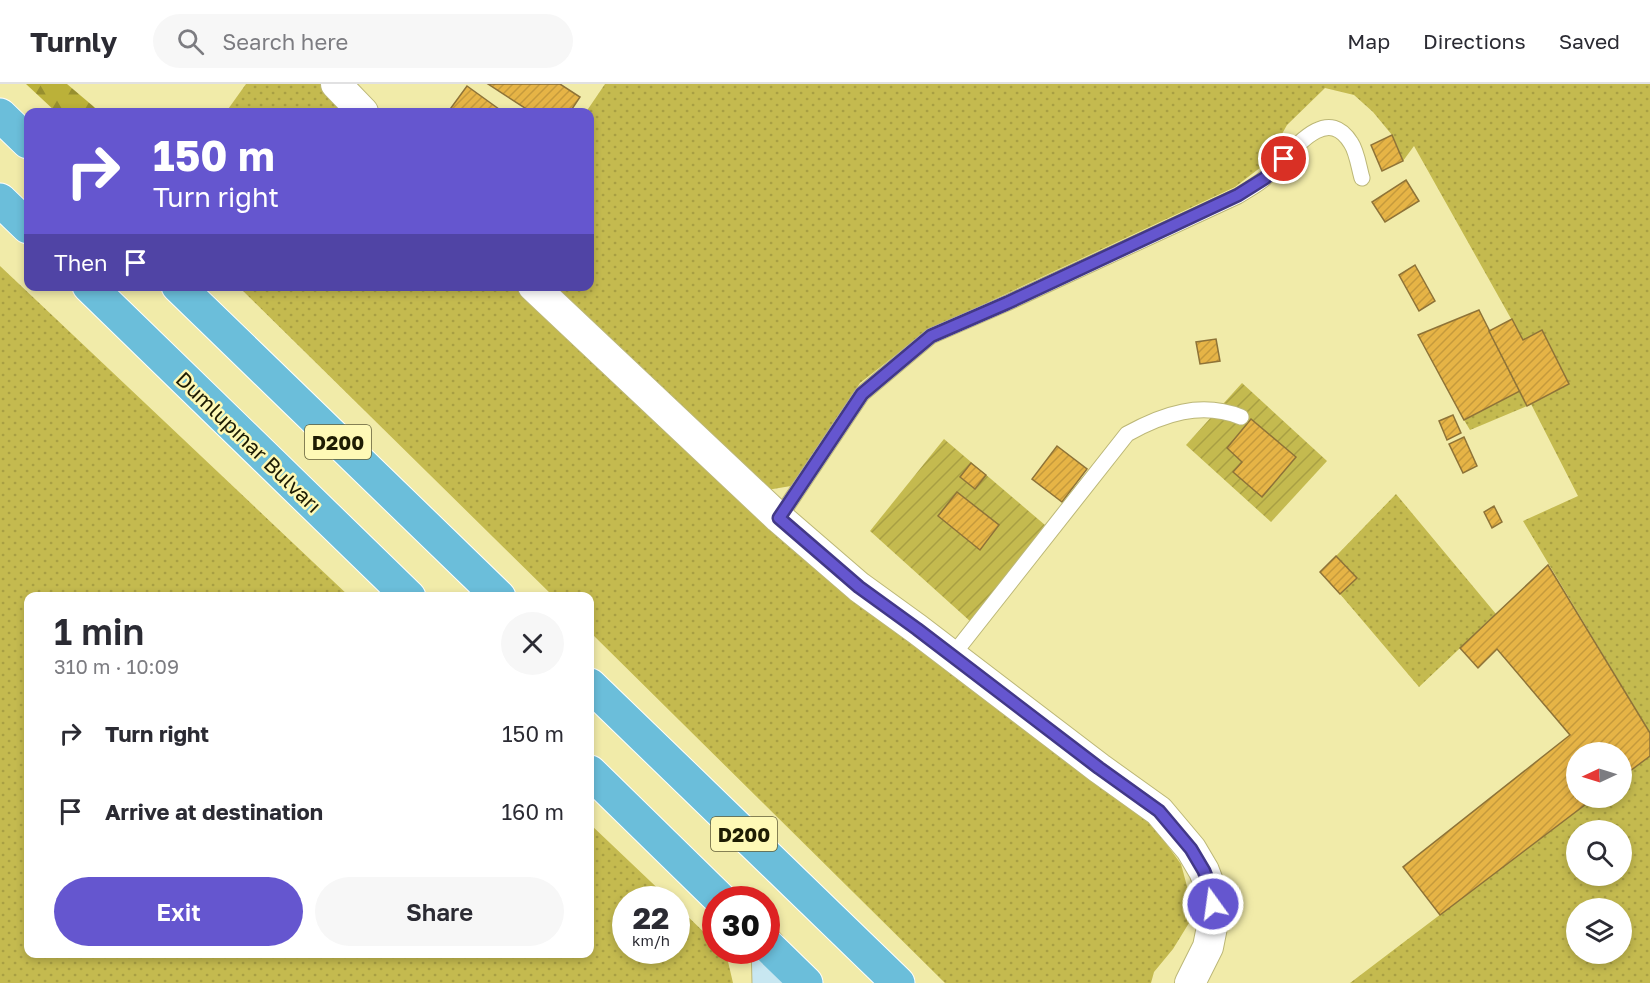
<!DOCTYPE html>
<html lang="en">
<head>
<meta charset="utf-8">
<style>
	:root { --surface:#fff; --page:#f7f7f7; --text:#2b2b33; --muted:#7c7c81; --line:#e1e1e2; --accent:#6556cf }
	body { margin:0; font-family:"Golos Text",sans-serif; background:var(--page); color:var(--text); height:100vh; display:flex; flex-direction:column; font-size:22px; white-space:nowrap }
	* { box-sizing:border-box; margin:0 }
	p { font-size:20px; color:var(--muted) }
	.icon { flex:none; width:33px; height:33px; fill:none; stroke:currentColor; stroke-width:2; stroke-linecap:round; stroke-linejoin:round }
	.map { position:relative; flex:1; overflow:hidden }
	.details { position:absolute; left:24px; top:508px; width:570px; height:366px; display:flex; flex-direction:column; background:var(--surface); border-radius:12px; box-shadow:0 3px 9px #0003 }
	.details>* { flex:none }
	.top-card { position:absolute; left:24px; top:24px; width:570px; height:183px; border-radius:12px; box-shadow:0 3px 9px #0003; background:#6556cf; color:#fff; overflow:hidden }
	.needle { width:39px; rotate:266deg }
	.tools { position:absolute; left:1566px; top:658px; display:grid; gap:12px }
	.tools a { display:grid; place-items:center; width:66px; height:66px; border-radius:50%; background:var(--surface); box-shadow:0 3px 9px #0003; font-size:30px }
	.speed { position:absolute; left:612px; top:802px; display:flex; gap:12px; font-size:30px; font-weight:700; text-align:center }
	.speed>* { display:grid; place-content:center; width:78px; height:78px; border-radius:50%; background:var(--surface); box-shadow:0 3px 9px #0003; line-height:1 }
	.speed small { font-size:15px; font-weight:400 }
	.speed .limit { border:9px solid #d22; background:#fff; color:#111 }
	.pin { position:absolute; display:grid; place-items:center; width:51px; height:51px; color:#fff; margin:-26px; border:3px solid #fff; border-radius:50%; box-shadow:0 2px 6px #0007 }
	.me { position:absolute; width:66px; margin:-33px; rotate:346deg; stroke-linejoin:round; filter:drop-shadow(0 0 4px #0008) }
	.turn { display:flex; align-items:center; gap:21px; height:126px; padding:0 30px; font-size:27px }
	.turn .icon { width:78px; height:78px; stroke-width:2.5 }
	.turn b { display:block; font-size:42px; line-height:51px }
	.then { display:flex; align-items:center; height:57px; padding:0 30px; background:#0003; gap:12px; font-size:22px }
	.round { display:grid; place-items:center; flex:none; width:63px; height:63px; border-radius:32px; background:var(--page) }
	.overview { display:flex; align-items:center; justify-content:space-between; height:102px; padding:0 30px }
	h1 { font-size:36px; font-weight:600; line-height:45px }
	.cta { display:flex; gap:12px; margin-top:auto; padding:12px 30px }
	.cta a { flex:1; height:69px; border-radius:36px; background:var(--accent); color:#fff; font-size:24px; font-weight:600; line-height:69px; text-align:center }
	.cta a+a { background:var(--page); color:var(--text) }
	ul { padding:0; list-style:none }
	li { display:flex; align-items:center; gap:18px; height:78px; padding:0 30px }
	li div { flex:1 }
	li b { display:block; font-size:22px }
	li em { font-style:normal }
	header { display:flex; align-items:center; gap:36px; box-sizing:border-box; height:84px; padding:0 30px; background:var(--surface); border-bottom:2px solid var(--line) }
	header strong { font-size:28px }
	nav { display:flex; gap:33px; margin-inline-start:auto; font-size:21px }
	.search { width:420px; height:54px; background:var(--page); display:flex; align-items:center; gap:15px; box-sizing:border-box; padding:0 21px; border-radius:33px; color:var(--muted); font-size:22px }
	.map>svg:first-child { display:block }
</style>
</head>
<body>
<header>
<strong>Turnly</strong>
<div class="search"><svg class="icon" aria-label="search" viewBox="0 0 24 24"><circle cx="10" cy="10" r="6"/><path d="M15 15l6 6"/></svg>Search here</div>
<nav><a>Map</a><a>Directions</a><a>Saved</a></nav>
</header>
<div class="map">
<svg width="1650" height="899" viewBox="0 0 1650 899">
	<defs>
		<pattern id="grass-dots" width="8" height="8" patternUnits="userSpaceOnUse" patternTransform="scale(1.5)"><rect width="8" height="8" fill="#c4ba4f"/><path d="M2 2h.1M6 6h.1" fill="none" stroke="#a89f43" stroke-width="1.8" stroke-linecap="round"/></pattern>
		<pattern id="forest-firs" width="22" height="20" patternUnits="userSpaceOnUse" patternTransform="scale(1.5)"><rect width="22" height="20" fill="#bbb139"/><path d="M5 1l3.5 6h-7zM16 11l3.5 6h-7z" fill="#978f2e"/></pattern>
		<pattern id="garden-furrows" width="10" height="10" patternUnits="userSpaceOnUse" patternTransform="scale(1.5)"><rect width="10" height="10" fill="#c4ba4f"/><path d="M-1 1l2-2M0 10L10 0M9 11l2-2" fill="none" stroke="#a89f43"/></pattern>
		<pattern id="building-hatch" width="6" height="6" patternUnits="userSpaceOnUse" patternTransform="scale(1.5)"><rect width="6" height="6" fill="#e6b446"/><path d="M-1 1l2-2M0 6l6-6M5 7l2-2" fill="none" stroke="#c59a3c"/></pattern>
	</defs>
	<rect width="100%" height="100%" fill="#f1eba9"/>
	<g fill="url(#grass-dots)" fill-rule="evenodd">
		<path d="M246 0H323L344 28H226Z"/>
		<path d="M605 0H1650V649L1523 437 1578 412 1531 320 1569 300 1542 247 1523 256 1414 62 1403 77 1392 51 1373 28 1354 11 1325 4 1287 41 1265 80 1235 103 926 247 860 299 791 402 767 406 549 203 590 202V28H586Z"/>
		<path d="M0 182 350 513H28V870H590V740L670 816H626V867H676L677 822 715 859 716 867H724L726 869 733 899H0Z"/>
		<path d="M239 203H526L818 482 897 549 1141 725 1181 780 1188 806 1189 839 1173 865 1154 888 1151 899H945L590 548V513H554Z"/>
		<path d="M1520 307 1527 322 1470 346 1464 336Z"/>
		<path d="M1396 410 1496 530 1419 603 1340 510 1356 494 1336 472Z"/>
		<path d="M1650 672V899H1350L1594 714H1622V693ZM1576 747H1622V792H1576ZM1576 825H1622V870H1576Z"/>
	</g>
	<path fill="url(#forest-firs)" d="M26 0H67L100 28H56Z"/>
	<g fill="url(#garden-furrows)">
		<path d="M1242 299 1327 377 1271 438 1186 361Z"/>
		<path d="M944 355 1045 441 971 538 870 447Z"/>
	</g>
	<g fill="url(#building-hatch)" stroke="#8e7338" stroke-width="1.5">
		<path d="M488 0H560L580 13 570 28H531Z"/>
		<path d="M467 2 503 28H448Z"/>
		<path d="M1392 51 1403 77 1382 87 1371 61Z"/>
		<path d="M1406 96 1419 117 1385 138 1372 118Z"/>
		<path d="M1415 181 1435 217 1419 227 1399 191Z"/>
		<path d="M1479 226 1520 307 1464 336 1418 251Z"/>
		<path d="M1512 235 1523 256 1542 246 1569 300 1527 322 1489 247Z"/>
		<path d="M1216 255 1220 277 1200 280 1196 258Z"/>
		<path d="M1453 331 1461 349 1447 356 1439 337Z"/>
		<path d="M1251 335 1296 373 1262 413 1233 388 1242 378 1227 364Z"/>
		<path d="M1464 353 1477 382 1463 389 1449 360Z"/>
		<path d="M1057 362 1087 385 1062 418 1032 395Z"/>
		<path d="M971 379 986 391 975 405 960 393Z"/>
		<path d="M957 408 999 441 980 466 938 432Z"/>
		<path d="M1494 422 1502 438 1492 444 1484 428Z"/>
		<path d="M1336 472 1357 494 1340 510 1320 488Z"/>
		<path d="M1548 481 1650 649V672L1622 693V669H1576V714H1594L1440 831 1403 783 1570 651 1497 565 1478 584 1460 564Z"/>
	</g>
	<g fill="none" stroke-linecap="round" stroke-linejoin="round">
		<g stroke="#bcb777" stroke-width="17">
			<g id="service">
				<path d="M779 434 862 310 931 252 1007 219 1238 112C1247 106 1257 101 1265 94 1286 77 1324 15 1351 59 1357 68 1359 84 1362 94"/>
				<path d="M952 572 1127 350C1163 330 1201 317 1241 333"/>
			</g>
		</g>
		<g stroke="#bcb777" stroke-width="32">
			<g id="minor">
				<path d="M336 0 363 28"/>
				<path d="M533 202 779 434 859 503 917 545 1099 684 1159 727 1191 765 1204 787 1212 808 1214 833 1208 863 1190 899"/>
			</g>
		</g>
		<g stroke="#bcb777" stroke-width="35">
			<path id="secondary" d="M768 861 769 899"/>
		</g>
		<g stroke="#fff" stroke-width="35">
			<g id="trunk">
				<path d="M0 31 28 58"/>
				<path d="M0 116 28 143"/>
				<path d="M89 202 409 513"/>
				<path d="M178 202 499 513"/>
				<path d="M590 601 898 899"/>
				<path d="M590 688 721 816"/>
				<path d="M766 860 806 899"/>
			</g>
		</g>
		<use href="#service" stroke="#fff" stroke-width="15"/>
		<use href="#minor" stroke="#fff" stroke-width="30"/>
		<use href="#secondary" stroke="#c8e7f1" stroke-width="33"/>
		<use href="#trunk" stroke="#6bbeda" stroke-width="33"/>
	</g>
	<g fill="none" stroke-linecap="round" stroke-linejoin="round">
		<g stroke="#423887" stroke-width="15">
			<path id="route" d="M1213 820 1212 808 1204 787 1191 765 1159 727 1099 684 917 545 859 503 779 434 862 310 931 252 1007 219 1238 111 1265 94 1284 75"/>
		</g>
		<use href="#route" stroke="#6556cf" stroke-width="10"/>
	</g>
	<g text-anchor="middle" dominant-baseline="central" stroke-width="5" stroke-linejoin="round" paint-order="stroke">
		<g fill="#fef9b6" stroke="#615e39" stroke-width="1.5">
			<rect x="305" y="341" width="66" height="34" rx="4.5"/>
			<rect x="711" y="733" width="66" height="34" rx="4.5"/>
		</g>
		<g font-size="20" font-weight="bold" fill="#1e1c03">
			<text x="338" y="358">D200</text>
			<text x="744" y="750">D200</text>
		</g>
		<g font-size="21" fill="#1e1c03" stroke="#fef9b6">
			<text transform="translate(249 358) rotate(44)">Dumlupınar Bulvarı</text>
		</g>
	</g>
</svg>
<div class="tools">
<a><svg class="needle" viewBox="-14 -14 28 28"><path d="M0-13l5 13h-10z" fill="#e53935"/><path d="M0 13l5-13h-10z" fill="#7c7c81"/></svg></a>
<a><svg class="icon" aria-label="search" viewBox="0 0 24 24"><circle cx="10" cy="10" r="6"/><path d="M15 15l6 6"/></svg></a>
<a><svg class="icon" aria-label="layers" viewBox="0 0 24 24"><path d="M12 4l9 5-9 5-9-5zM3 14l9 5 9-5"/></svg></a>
</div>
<div class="speed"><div>22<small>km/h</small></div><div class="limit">30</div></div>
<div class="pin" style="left:1284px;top:75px;background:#d93025"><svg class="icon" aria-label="arrive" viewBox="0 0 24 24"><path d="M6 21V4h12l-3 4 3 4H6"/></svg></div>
<svg class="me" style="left:1213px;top:820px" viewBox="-20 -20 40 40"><circle r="17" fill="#6556cf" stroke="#fff" stroke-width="3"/><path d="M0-11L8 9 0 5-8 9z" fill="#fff"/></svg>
<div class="top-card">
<div class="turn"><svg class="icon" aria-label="right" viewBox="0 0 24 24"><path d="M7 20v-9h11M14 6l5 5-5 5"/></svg><div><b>150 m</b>Turn right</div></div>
<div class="then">Then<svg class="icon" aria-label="arrive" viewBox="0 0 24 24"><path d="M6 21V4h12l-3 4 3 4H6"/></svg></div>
</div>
<section class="details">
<div class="overview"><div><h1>1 min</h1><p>310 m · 10:09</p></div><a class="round"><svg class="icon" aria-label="close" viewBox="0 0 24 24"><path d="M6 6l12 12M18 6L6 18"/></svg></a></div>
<ul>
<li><svg class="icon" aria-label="right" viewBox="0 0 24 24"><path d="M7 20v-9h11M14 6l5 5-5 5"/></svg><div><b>Turn right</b></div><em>150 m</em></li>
<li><svg class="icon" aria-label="arrive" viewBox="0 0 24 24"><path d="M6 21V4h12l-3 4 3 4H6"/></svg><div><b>Arrive at destination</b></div><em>160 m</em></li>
</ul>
<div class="cta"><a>Exit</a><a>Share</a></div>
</section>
</div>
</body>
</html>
